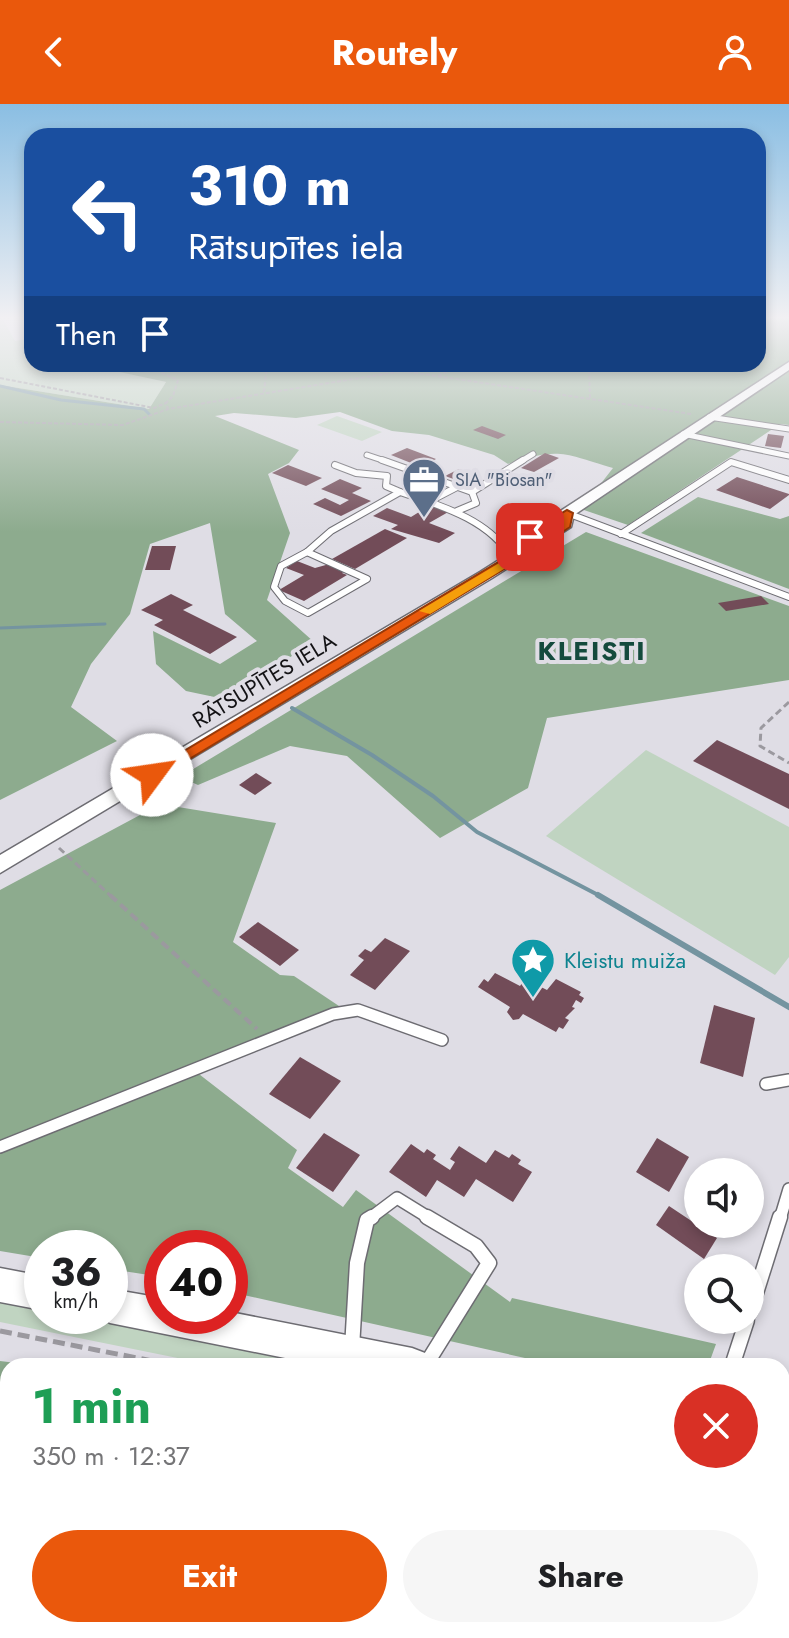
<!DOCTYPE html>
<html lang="en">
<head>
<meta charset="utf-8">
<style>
	:root { --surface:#fff; --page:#f6f6f6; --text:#202124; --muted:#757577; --accent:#ea580c }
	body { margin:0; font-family:Jost,sans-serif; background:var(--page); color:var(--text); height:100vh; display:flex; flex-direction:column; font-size:30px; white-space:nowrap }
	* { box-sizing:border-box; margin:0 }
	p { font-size:26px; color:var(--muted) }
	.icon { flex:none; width:44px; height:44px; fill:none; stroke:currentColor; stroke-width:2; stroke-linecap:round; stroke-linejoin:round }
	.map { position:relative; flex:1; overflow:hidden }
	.drawer { position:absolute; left:0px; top:1254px; width:790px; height:280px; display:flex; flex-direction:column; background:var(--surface); border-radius:24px 24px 0 0; box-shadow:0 4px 12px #0003 }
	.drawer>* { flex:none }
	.top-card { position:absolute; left:24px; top:24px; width:742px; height:244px; border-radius:24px; box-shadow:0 4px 12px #0003; background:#1a4fa0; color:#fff; overflow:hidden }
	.fabs { position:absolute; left:684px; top:1054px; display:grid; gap:16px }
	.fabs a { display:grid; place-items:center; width:80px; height:80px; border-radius:50%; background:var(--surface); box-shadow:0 4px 12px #0003; font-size:40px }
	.speed { position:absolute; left:24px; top:1126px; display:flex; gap:16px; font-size:40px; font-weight:700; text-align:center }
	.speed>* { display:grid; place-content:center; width:104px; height:104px; border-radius:50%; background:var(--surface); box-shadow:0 4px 12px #0003; line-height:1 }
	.speed small { font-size:20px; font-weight:400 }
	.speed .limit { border:12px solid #d22; background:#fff; color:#111 }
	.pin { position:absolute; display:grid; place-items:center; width:68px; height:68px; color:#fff; margin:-34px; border-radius:16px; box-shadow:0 4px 12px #0006 }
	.me { position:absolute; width:88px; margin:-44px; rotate:59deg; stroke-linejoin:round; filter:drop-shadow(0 0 6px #0008) }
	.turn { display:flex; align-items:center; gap:28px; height:168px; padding:0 32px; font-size:36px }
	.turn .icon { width:104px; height:104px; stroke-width:2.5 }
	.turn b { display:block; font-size:56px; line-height:68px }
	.then { display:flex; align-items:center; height:76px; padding:0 32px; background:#0003; gap:16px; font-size:30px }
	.round { display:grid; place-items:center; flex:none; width:84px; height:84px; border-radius:42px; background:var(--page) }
	.overview { display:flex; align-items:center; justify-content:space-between; height:136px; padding:0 32px }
	h1 { font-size:48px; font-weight:700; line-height:60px; color:#1e9e55 }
	.action { display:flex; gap:16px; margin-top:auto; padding:16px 32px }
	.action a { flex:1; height:92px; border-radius:48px; background:var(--accent); color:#fff; font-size:32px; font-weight:700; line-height:92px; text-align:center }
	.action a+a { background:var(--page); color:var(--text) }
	header { display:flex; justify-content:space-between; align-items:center; height:104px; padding:0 32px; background:var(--accent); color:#fff; font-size:36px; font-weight:700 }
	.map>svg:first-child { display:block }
</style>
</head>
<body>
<header><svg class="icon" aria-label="back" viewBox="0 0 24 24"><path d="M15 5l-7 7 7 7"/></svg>Routely<svg class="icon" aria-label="person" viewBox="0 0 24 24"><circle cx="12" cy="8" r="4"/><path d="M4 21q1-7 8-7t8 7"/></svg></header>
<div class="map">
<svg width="789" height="1534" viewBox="0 0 789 1534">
	<rect width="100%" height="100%" fill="#dfdde5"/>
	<g fill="#c0d4c1">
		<path d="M0 213H16L3 215 15 237 32 234V260H88L166 278 149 305 0 281Z"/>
		<path d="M337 312 382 328 362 337 317 321Z"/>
		<path d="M646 646 789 723V853L775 871 546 732Z"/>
		<path d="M0 1198 42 1206V1212H71L327 1262H217L0 1218Z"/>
	</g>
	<g fill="#8dab8e">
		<path d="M758 213H789V321L780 320 628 421 581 405 613 364C563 349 559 343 508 360L494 351 429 331 392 327 340 308 296 314 234 309 215 312 299 346 289 359 268 370 290 429 267 496 314 538 224 595 186 587 156 560 153 527 220 560 257 537 225 510 210 419 150 440 130 510 91 560 71 603 117 637 0 696V281L149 305 166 278 87 261 758 260Z"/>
		<path d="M698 393 780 415 789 412V485L641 429Z"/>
		<path d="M586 428 789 502V576L547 614 528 684 440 734 347 652 290 642 198 681 180 673Z"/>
		<path d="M168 696 178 703 276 719 233 838 280 871 294 872 351 910 195 967 297 1046 288 1064 343 1103 356 1086 510 1198 512 1194 716 1240 708 1262H561L230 1188V1144H162V1173L110 1165V1144H42V1154L0 1147V786Z"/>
		<path d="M0 1257 41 1262H8V1526H66L64 1534H0Z"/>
	</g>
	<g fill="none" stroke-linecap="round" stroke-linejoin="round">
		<g stroke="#7494a0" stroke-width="3">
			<path d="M0 282 61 296 144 305 149 310"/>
			<path d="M0 524 105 520"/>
		</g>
		<path stroke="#7494a0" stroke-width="4" d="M292 604 372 651 433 692 477 728 602 793"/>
		<path stroke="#7494a0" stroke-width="6" d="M598 791 789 903"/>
	</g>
	<g fill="#724c58">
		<path d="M482 322 506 331 498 335 473 326Z"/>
		<path d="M768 330 784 332 781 344 765 342Z"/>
		<path d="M407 344 436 355 421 363 391 351Z"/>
		<path d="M545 349 559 354 534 368 521 364Z"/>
		<path d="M288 361 322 374 306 382 272 369Z"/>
		<path d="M459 365 479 372 465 379 445 372Z"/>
		<path d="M737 373 789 390V391L770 405 716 386Z"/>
		<path d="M340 375 362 384 352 389 371 397 341 412 313 400 325 394 340 401 349 396 321 385Z"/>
		<path d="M430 380 445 386 432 393 413 389Z"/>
		<path d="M432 400 450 407 429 419 455 429 439 439 391 425 398 421 373 412 387 404 411 413Z"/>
		<path d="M385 425 407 434 355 465 332 455Z"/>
		<path d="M152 442H176L170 466H145Z"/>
		<path d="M297 457 315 464 333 459 348 465 342 469 347 471 304 497 279 486 304 471 286 464Z"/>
		<path d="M171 490 193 501 183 506 237 533 210 550 154 521 163 516 141 506Z"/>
		<path d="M761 492 769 500 726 507 718 499Z"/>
		<path d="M717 636 789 670V705L693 657Z"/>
		<path d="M256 669 272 679 255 691 239 681Z"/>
		<path d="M258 818 299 846 280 862 239 833Z"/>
		<path d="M385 834 410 847 375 886 350 871 364 856 358 852 365 845 371 848Z"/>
		<path d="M495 869 520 882 525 875 547 886 556 875 581 888 579 891 584 894 581 899 576 896 572 903 575 904 565 914 569 916 563 925 559 923 556 928 523 910 519 915 513 916 507 908 510 903 478 883 484 875 488 878Z"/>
		<path d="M714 901 755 914 743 973 700 959Z"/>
		<path d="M300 953 341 977 310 1015 269 990Z"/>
		<path d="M324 1029 360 1051 333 1088 296 1064Z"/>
		<path d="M657 1034 689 1053 669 1088 636 1068Z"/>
		<path d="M411 1040 424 1049 427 1045 436 1051 433 1055 450 1066 455 1058 450 1055 459 1042 486 1059 495 1046 509 1054 512 1050 521 1056 518 1060 532 1068 513 1098 476 1075 464 1093 437 1076 426 1093 389 1068Z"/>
		<path d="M669 1102 717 1134 704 1155 656 1121Z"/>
	</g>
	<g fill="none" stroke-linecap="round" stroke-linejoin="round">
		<g stroke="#6d6c72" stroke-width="7">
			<g id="service-far3">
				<path d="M709 313 789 325"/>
				<path d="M683 330 789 352"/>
				<path d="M367 351 388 358"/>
				<path d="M520 358 533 350"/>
			</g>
		</g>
		<g stroke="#6d6c72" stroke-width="8">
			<g id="service-far2">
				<path d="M382 356 472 388"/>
				<path d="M335 361 356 369 387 372 386 382 400 388"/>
				<path d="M472 388 523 356"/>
				<path d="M430 397 457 383"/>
				<path d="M457 407 476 399 472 388"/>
				<path d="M567 409 789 493"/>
				<path d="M621 430 731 358 789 376"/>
				<path d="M307 448 331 427 400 388C439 401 491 416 512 455"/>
				<path d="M307 448 367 475 308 509 285 497 274 483 281 462Z"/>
			</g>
		</g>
		<g stroke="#6d6c72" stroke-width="14">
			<g id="service-far1">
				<path d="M766 980 789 976"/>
				<path d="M0 1043 333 910 358 906 442 936"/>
				<path d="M369 1115 397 1094 431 1115"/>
				<path d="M780 1115 789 1085"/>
			</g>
		</g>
		<g stroke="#6d6c72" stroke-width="17">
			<g id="service">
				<path d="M750 1208 780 1113"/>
				<path d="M352 1244 357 1159 367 1116 372 1113"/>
				<path d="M425 1262 489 1159 476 1142 427 1113"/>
				<path d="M732 1262 747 1216"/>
			</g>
		</g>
		<g stroke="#6d6c72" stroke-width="3">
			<rect id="minor" x="434" y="1526" width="32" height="8"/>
		</g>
		<g stroke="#6d6c72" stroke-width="3">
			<path id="tertiary" d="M789 258V266L574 411 571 423 492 474 0 769V751L480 468 556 420 550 416 562 406Z"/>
		</g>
		<g stroke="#6d6c72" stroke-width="3">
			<g id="secondary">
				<path d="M0 1164 42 1172V1206L0 1198Z"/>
				<path d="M110 1185 162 1194V1212H230V1208L412 1244 425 1249 430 1262H325L110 1219 97 1212H110Z"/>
				<path d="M782 1335 789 1336V1374L782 1373Z"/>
			</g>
		</g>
		<g stroke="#9b999f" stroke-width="2" stroke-dasharray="4 2" stroke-linecap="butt">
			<path d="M758 216 784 213"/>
			<path d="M153 260 162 269 178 276 173 292 166 299 168 305"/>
			<path d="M589 260 590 295"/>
			<path d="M438 272 463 260"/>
			<path d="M0 274 154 304 166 299"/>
			<path d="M264 288 267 260"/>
			<path d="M0 318 123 321 168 305 403 267 691 310"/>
		</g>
		<g stroke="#9b999f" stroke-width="3" stroke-dasharray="7 4" stroke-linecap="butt">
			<path d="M789 598 761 624 760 642 789 659"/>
			<path d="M59 744 112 793"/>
		</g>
		<path stroke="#9b999f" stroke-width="4" stroke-dasharray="9 5" stroke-linecap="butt" d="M110 791 257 925"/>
		<g stroke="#9b999f" stroke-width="5" stroke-dasharray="12 6" stroke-linecap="butt">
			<path d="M0 1227 178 1262"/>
			<path d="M782 1384 789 1386"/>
		</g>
		<use href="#service-far3" stroke="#fff" stroke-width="5"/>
		<use href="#service-far2" stroke="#fff" stroke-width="6"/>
		<use href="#service-far1" stroke="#fff" stroke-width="11"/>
		<use href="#service" stroke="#fff" stroke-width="14"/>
		<use href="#minor" fill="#fff" fill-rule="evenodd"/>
		<use href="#tertiary" fill="#fff" fill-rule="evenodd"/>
		<use href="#secondary" fill="#fff" fill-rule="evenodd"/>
	</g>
	<linearGradient id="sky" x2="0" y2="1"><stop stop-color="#8abee3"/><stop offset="0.5" stop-color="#f1f0f3"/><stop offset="1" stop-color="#f1f0f3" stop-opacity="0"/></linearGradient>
	<rect width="789" height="428" fill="url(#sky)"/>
	<path fill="#ea580c" stroke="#983908" stroke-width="2" d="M567 406 573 409 570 423 539 444 158 674H146L144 671 530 439 534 436H526V431Z"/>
	<path fill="#f59e0b" d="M518 448 522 449V454L430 510 419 507Z"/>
	<defs>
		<g id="office-pin" transform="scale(2.3)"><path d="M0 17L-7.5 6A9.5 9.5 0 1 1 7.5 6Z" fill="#5c6f8a" stroke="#dfdde5"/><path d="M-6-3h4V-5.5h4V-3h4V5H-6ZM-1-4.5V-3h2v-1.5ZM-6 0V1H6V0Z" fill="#fff"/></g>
		<g id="sight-pin" transform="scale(2.3)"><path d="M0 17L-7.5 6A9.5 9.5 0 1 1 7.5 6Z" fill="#0f9aa8" stroke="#dfdde5"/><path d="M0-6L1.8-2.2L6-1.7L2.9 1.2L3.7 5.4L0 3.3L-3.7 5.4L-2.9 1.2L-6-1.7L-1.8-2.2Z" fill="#fff"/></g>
	</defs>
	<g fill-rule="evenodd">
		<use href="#office-pin" x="424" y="376"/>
		<use href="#sight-pin" x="533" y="856"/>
	</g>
	<g text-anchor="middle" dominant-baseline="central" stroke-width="8" stroke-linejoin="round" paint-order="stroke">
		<g font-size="18" fill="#4e5e75" stroke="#dfdde5" text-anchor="start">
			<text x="455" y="376">SIA "Biosan"</text>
		</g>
		<g font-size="22" fill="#131215" stroke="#dfdde5">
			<text transform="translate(264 576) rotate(-31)">RĀTSUPĪTES IELA</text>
		</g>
		<g font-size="22" fill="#0d838f" stroke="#dfdde5" text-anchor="start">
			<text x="564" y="856">Kleistu muiža</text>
		</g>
		<g font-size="26" font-weight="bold" letter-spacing="2" fill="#144a3d" stroke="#dfdde5">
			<text x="592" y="547">KLEISTI</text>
		</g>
	</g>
</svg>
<div class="fabs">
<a><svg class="icon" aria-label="sound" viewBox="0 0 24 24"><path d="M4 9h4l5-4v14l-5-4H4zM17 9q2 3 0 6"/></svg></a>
<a><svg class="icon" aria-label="search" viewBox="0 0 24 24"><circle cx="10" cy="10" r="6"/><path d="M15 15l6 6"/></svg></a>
</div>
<div class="speed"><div>36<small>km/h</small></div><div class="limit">40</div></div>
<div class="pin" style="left:530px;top:433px;background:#d93025"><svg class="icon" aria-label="arrive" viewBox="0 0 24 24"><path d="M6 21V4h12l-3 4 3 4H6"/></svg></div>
<svg class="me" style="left:152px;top:671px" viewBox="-20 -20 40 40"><circle r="19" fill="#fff"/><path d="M0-13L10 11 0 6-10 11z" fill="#ea580c"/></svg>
<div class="top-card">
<div class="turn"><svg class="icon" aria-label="left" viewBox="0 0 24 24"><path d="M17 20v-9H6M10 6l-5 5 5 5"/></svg><div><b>310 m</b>Rātsupītes iela</div></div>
<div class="then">Then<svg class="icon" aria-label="arrive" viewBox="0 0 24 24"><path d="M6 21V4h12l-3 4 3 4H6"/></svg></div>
</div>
<section class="drawer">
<div class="overview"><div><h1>1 min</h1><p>350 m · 12:37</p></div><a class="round" style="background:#d93025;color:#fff"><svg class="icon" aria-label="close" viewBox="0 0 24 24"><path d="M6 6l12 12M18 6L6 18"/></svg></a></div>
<div class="action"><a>Exit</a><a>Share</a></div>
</section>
</div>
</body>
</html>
